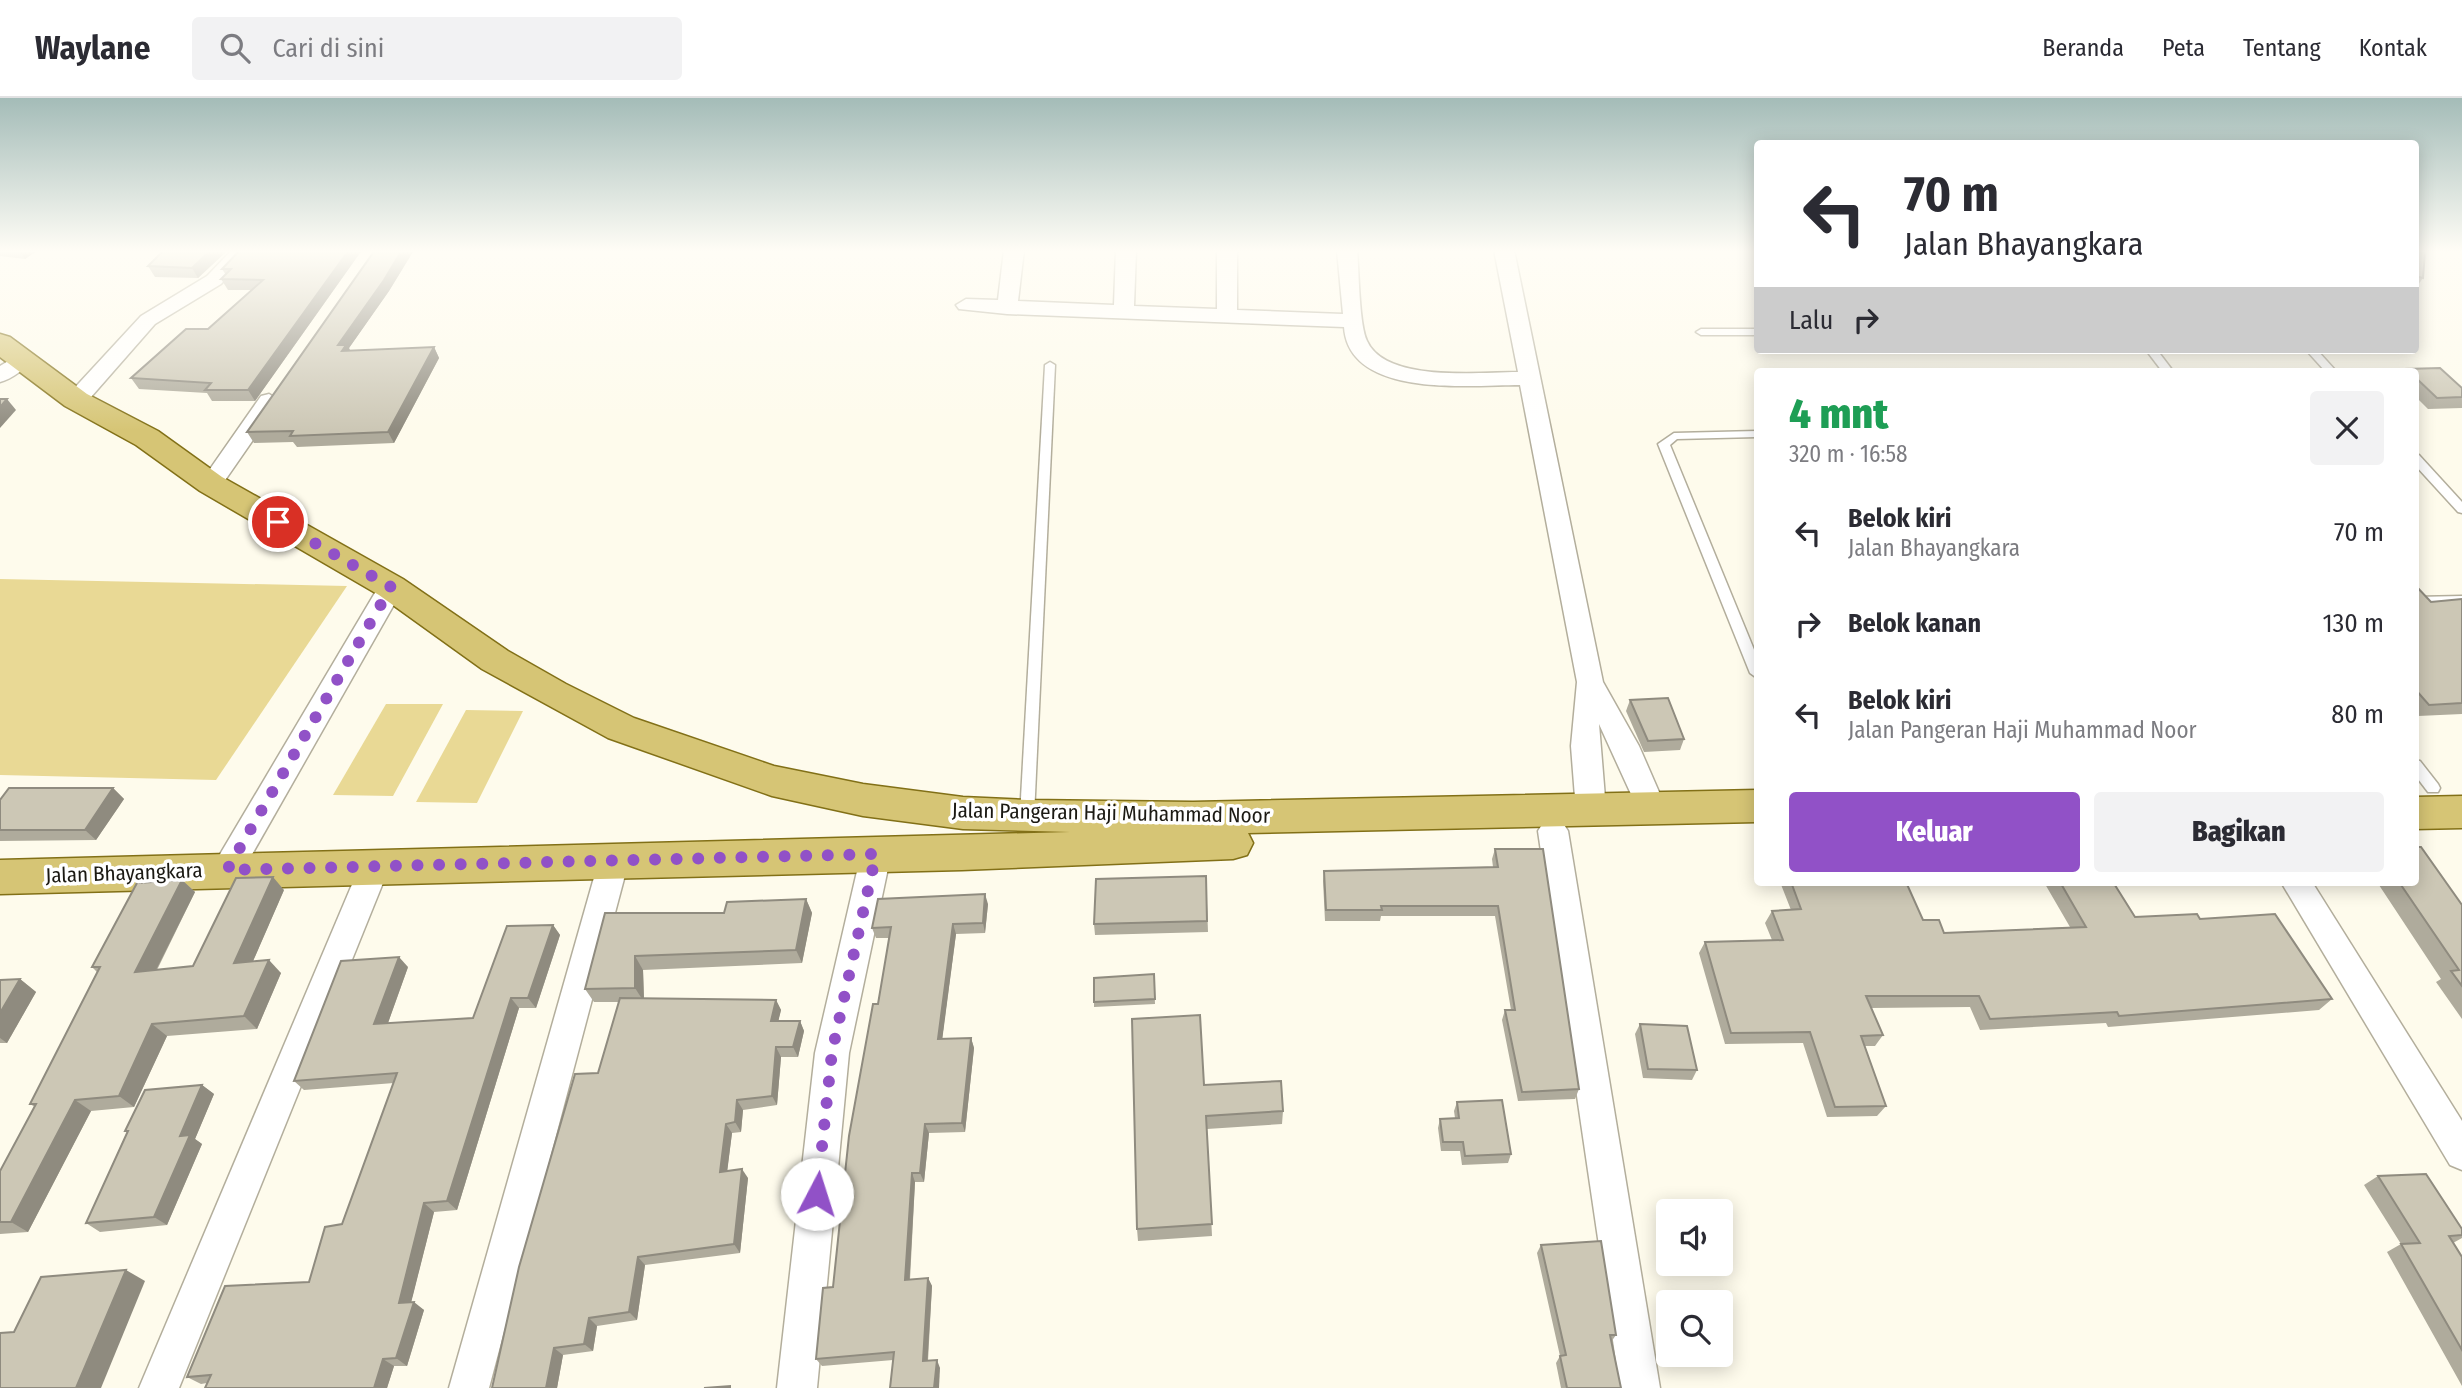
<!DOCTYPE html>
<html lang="id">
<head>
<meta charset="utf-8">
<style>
	:root { --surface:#fff; --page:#f2f2f3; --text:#2b2b33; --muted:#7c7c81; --line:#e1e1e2; --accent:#9151c7 }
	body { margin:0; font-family:"Fira Sans Condensed",sans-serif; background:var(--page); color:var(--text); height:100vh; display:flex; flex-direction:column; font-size:26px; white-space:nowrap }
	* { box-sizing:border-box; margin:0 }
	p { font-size:23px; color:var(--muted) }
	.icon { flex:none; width:38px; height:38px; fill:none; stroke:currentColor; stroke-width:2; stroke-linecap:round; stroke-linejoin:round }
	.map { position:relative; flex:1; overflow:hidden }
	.panel { position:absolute; left:1754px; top:270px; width:665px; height:518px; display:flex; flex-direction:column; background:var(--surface); border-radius:7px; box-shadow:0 4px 18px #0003 }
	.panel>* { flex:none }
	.banner { position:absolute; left:1754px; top:42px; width:665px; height:214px; border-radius:7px; box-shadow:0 4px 18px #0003; background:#fff; color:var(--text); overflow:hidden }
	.tools { position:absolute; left:1656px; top:1101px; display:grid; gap:14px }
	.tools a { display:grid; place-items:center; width:77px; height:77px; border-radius:7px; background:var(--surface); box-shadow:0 4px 18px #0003; font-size:35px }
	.pin { position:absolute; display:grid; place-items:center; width:60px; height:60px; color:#fff; margin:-30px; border:4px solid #fff; border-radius:50%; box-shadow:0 2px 7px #0007 }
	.me { position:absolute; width:77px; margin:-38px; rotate:5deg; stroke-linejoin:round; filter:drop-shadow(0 0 5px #0008) }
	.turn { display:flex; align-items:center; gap:24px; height:147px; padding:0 35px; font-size:32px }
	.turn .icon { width:91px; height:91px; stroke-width:2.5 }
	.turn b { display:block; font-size:49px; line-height:60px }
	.then { display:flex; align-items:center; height:66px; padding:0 35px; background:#0003; gap:14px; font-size:26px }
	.round { display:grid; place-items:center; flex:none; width:74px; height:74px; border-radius:7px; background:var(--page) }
	.summary { display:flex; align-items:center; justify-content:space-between; height:119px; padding:0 35px }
	h1 { font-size:42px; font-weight:800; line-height:52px; color:#1e9e55 }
	.cta { display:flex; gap:14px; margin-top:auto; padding:14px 35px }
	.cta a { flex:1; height:80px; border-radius:7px; background:var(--accent); color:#fff; font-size:28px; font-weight:800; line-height:80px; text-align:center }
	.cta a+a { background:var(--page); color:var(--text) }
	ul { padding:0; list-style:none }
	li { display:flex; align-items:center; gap:21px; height:91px; padding:0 35px }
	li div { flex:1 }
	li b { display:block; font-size:26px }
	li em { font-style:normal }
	header { display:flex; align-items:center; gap:42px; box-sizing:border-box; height:98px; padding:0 35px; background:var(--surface); border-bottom:2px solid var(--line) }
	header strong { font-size:33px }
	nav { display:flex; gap:38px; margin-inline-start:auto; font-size:24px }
	.search { width:490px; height:63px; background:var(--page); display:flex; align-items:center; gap:18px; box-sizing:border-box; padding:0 24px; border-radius:7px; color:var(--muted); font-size:26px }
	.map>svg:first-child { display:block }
</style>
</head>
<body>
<header>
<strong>Waylane</strong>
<div class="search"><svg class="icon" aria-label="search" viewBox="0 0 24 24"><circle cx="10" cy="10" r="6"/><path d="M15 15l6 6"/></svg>Cari di sini</div>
<nav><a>Beranda</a><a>Peta</a><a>Tentang</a><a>Kontak</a></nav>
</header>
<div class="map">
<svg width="2462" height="1290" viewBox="0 0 2462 1290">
	<rect width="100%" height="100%" fill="#fefbec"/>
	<g fill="#e9d995">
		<path d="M0 481 347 488 216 682 0 677Z"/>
		<path d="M386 606H443L393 698 333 697Z"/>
		<path d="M466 612 523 613 477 705 416 704Z"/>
	</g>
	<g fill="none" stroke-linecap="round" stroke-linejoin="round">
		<g stroke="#b3ae9c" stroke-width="3">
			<g id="service">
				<path d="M1757 231V237H1701L1696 234 1701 231Z"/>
				<path d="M2146 252H2157L2173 273H2162Z"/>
				<path d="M2306 252H2317L2336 273H2325Z"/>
				<path d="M1050 264 1055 267 1034 718 1032 722H1022L1020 718 1045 267Z"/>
				<path d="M1757 333V339L1677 341 1670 347 1757 559V580L1750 575 1658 346 1674 335Z"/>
				<path d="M2415 356 2419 357 2462 404V415L2458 414 2415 367Z"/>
				<path d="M2462 498V506L2415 507V499Z"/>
				<path d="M2415 662 2420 663 2438 686 2440 690 2438 694H2428L2415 677Z"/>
			</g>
		</g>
		<g stroke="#b3ae9c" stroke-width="3">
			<g id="minor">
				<path d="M232 152H252L221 186 155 226 84 307H68L65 302 68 297 141 218 207 178Z"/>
				<path d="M1004 152H1024L1018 203 1114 207 1116 152H1136L1134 208 1217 211V152H1237V212L1343 216 1337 152H1357C1359 174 1359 226 1367 243 1386 285 1479 274 1518 274L1494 152H1514L1603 584 1639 648 1666 710 1661 718 1651 721 1641 718 1599 626 1606 712 1601 720 1591 723 1581 720 1576 712 1571 648 1577 584 1520 287C1470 287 1349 301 1344 229L1007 216 959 211 956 207 966 201 998 202Z"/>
				<path d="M23 254 30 256 34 260C26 270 12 281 0 284V268Z"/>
				<path d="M269 296 280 303 219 391H203L199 386 203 381 261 298Z"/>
				<path d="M391 480 400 483 404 489 238 781 227 784 216 781 212 772 216 763 382 483Z"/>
				<path d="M1553 721 1563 725 1568 733 1660 1290H1620L1538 733 1543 725Z"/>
				<path d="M876 744 887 747 891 756 849 955 817 1290H777L815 955 861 756 865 747Z"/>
				<path d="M614 750 625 753 629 762 489 1290H449L599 762 603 753Z"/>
				<path d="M374 758 385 761 389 770 179 1290H139L359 770 363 761Z"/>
				<path d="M2281 784H2312L2462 1023V1072L2450 1067Z"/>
			</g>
		</g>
		<g stroke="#827017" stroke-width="3">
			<g id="primary">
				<path d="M0 236 10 239 87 296 158 333 222 379 403 481 508 553 566 586 634 620 774 668 863 686 963 699 1027 702 1193 704 1757 692V724L1248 735 1253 745 1247 757 1233 761 962 772 0 796V762L1070 734 963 731 863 718 772 698 608 640 482 571 379 497 200 393 136 347 65 308 0 259Z"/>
				<path d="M2462 698V730L2415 731V699Z"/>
			</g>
		</g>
		<use href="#service" fill="#fff" fill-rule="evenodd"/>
		<use href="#minor" fill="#fff" fill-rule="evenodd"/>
		<use href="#primary" fill="#d6c575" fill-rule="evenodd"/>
	</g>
	<g fill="#afab9c">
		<path d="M0 152H38L25 161 0 158Z"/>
		<path d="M228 152 198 180 155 179 148 168Z"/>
		<path d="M240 152H362L255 303H212L207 295 139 291 131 280 208 231 251 192H228L221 181 226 177 222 171Z"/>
		<path d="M375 152H414L389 193 349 250 350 253 434 249 439 260 394 345 297 349 293 344 254 345 247 334Z"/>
		<path d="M2415 153 2423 180 2418 187H2415Z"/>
		<path d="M2440 270 2462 290V310L2428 311 2415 298V273H2404L2406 271Z"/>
		<path d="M2415 487 2431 504 2462 501V616L2418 618 2415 615Z"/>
		<path d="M1630 602 1684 641 1680 652 1644 654 1626 613Z"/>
		<path d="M113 690 124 701 96 742 0 743V702Z"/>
		<path d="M1495 751 1579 991 1575 1001 1518 1003 1502 922 1505 912H1511L1495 818H1381L1380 823H1325L1323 783 1324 773 1493 769 1492 761Z"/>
		<path d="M1206 778 1208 834 1095 837 1094 826Z"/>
		<path d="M182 782 195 794 157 872 193 868 284 792 253 863 281 875 257 931 167 938 134 1009 91 1013 28 1134 0 1136V1073L35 1009 30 1006 97 874 92 869Z"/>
		<path d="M1780 784H1906L1923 822 1944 835 2070 829 2045 786 2046 784H2113L2135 819 2200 821 2332 901 2319 912 2108 929 2106 925 1980 932 1970 909 1871 910 1883 937 1875 948H1865L1886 1008 1877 1018 1827 1019 1803 945 1725 946 1699 855 1705 844 1772 842 1765 825 1772 813 1791 812Z"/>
		<path d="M2377 784H2415L2462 807V921L2436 884 2441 881Z"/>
		<path d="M806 801 812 815 802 865 643 872 644 900 776 902 781 912 778 923H800L804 933 798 959H781L777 1007 743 1012 741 1034 732 1035 727 1073 748 1080 740 1155 645 1167 637 1222 597 1228 593 1253 563 1257 557 1290H492L598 975 619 904H594L585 891 605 815H724Z"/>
		<path d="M988 806 985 835 956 836 942 941 971 940 974 950 965 1034 929 1035 924 1084H915L910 1182 928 1180 932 1188 928 1263 940 1270 893 1262 822 1268 816 1261 833 1189 890 840H876L872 830Z"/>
		<path d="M553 827 560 837 536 910H519L457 1112 434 1114 411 1204 424 1212 407 1268H394L387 1290H205L207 1285 201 1286 187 1279 309 1184 342 1126 394 985 304 992 294 983 408 869 388 925 473 920Z"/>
		<path d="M1154 876 1155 906 1094 909V904Z"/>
		<path d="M20 881 36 894 7 945H0V882Z"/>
		<path d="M1640 926 1697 972 1692 982 1643 980 1635 936Z"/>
		<path d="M202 987 214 996 195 1041 202 1046 167 1127 100 1134 86 1125 127 1034 125 1033Z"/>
		<path d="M1204 987 1283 1013 1282 1026 1207 1031 1212 1138 1138 1143 1137 1131Z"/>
		<path d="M1457 1004 1511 1056 1508 1065 1462 1067 1460 1053H1441L1438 1030 1440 1021 1455 1020 1454 1013Z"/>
		<path d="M2378 1078 2462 1131V1140L2453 1145 2462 1159V1288L2387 1154 2401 1146 2364 1087Z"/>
		<path d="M1541 1147 1616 1237 1611 1244 1621 1290H1561L1556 1265 1560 1258 1537 1155Z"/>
	</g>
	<g fill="#8f8b7f">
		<path d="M19 152H38L25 161Z"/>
		<path d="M211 152H228L198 180 192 170Z"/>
		<path d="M349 152H362L255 303 248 292Z"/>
		<path d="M402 152H414L389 193 349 250 352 257 348 264 338 247Z"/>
		<path d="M434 249 439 260 394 345 388 334Z"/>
		<path d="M7 301 16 312 0 330V309Z"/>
		<path d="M113 690 124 701 96 742 85 732Z"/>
		<path d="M273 779 284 792 247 877 234 865Z"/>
		<path d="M182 782 195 794 149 886 135 874Z"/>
		<path d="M985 796 988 806 985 835 983 825Z"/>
		<path d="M806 801 812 815 802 865 796 852Z"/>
		<path d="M953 826 956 836 941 951 938 941Z"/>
		<path d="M553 827 560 837 536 910 528 900Z"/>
		<path d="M635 858 643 872 644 904 635 890Z"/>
		<path d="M399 859 408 869 384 936 374 926Z"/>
		<path d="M269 862 281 875 257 931 244 918Z"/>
		<path d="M20 881 36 894 7 945 0 940V915Z"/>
		<path d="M511 900 519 910 457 1112 447 1103Z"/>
		<path d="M776 902 781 912 776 933 771 923Z"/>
		<path d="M800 923 804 933 798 959 793 949Z"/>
		<path d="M152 926 167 938 134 1009 119 998Z"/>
		<path d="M971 940 974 950 965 1034 962 1025Z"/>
		<path d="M776 949 781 959 777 1007 772 998Z"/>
		<path d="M202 987 214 996 195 1041 202 1046 167 1127 154 1119 180 1038Z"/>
		<path d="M75 1002 91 1013 28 1134 11 1124Z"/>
		<path d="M737 1002 743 1012 741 1034 735 1024Z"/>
		<path d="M726 1026 732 1035 726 1083 720 1074Z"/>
		<path d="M925 1026 929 1035 924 1084 920 1075Z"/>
		<path d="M742 1071 748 1080 740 1155 734 1146Z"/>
		<path d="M912 1075 915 1084 909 1190 905 1182Z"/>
		<path d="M424 1105 434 1114 409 1213 399 1205Z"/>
		<path d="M638 1159 645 1167 637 1222 629 1214Z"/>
		<path d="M126 1172 145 1183 101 1290H76Z"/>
		<path d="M928 1180 932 1188 927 1270 923 1263Z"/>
		<path d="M414 1204 424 1212 407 1268 396 1260Z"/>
		<path d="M589 1220 597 1228 593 1253 584 1246Z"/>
		<path d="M554 1250 563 1257 557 1290H546Z"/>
		<path d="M383 1261 394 1268 387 1290H374Z"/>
		<path d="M937 1262 940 1270 939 1290H934Z"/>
	</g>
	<g fill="#ccc7b5" stroke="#8f8b7f" stroke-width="2">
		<path d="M164 152H211L192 170 148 168Z"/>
		<path d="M240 152H349L248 292H205L211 285 131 280 186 231H208L263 182 221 181 231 171H222Z"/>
		<path d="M375 152H402L384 182 338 247H346L342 253 434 249 388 334 290 338 293 333 247 334Z"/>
		<path d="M2415 153 2425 154 2423 180 2415 178Z"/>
		<path d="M2440 270 2462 290V299L2437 300 2415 279V273H2408L2406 271Z"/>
		<path d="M0 301H7L0 309Z"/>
		<path d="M2415 487 2431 504 2462 501V605L2429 607 2415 591Z"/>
		<path d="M1668 600 1684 641 1648 643 1630 602Z"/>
		<path d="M9 690H113L85 732H0V702Z"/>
		<path d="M2415 749H2421L2462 807V888L2451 873 2459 872 2399 784H2415Z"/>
		<path d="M1495 751H1543L1579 991 1522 994 1505 912H1515L1498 808H1381L1382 812H1326L1324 773 1498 769Z"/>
		<path d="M1206 778 1207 823 1094 826 1096 781Z"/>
		<path d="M273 779 234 865 269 862 244 918 152 926 119 998 75 1002 11 1124H0V1073L36 1006H30L100 869H92L137 785 182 782 135 874 193 868 236 780Z"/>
		<path d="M1791 784H1906L1923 822H1939L1944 835 2086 829 2060 784H2113L2135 819 2197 816 2200 821 2275 816 2332 901 2119 918 2117 914 1990 921 1979 898H1866L1883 937 1861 938 1886 1008 1835 1009 1810 934 1731 935 1705 844 1783 842 1772 813 1801 811Z"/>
		<path d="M985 796 983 825 953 826 938 941 971 940 962 1025 925 1026 920 1075H912L905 1182 928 1180 923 1263 937 1262 934 1290H890L894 1254 816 1261 823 1190 833 1189 849 1038 873 906H878L891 829 872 830 878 801Z"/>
		<path d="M806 801 796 852 635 858V890L585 891 605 815H724L727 804Z"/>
		<path d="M553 827 528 900H511L447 1103 424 1105 399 1205 414 1204 396 1260 383 1261 374 1290H205L211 1277 187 1279 225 1188 309 1184 325 1129 342 1126 397 975 294 983 341 863 399 859 374 926 473 920 507 828Z"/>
		<path d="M1154 876 1155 901 1094 904V880Z"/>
		<path d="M20 881 0 915V882Z"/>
		<path d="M620 900 776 902 771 923H800L793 949H776L772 998 737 1002 735 1024 726 1026 720 1074 742 1071 734 1146 638 1159 629 1214 589 1220 584 1246 554 1250 546 1290H492L519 1169 575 976 598 975Z"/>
		<path d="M1200 917 1204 987 1281 983 1283 1013 1206 1018 1212 1126 1137 1131 1132 921Z"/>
		<path d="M1640 926 1687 928 1697 972 1648 971Z"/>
		<path d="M202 987 180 1038 190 1037 154 1119 86 1125 128 1033H125L145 992Z"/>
		<path d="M1502 1002 1511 1056 1465 1058 1463 1044H1443L1440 1021 1459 1020 1457 1004Z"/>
		<path d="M2426 1076 2462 1131V1137L2449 1138 2462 1159V1252L2401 1146 2420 1145 2378 1078Z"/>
		<path d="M1601 1143 1616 1237H1610L1621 1290H1567L1560 1258 1566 1257 1541 1147Z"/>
		<path d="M126 1172 76 1290H0V1235L14 1234 41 1179Z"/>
		<path d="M730 1288V1290H704Z"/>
	</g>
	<linearGradient id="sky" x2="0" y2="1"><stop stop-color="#a4bcb8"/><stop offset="0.46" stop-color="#fffdf6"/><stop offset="1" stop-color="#fffdf6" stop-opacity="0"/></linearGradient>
	<rect width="2462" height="333" fill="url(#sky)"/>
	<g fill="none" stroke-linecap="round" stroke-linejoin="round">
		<path stroke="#9151c7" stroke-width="12" stroke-dasharray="0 21.6" d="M278 424 391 489 227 772 876 756 832 954 817 1096"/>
	</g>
	<g text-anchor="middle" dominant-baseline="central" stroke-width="7" stroke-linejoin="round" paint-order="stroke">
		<g font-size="21" fill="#1b1913" stroke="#fff">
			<text transform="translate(1111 715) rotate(1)">Jalan Pangeran Haji Muhammad Noor</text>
			<text transform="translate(124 775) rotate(-2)">Jalan Bhayangkara</text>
		</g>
	</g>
</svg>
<div class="tools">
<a><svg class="icon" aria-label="sound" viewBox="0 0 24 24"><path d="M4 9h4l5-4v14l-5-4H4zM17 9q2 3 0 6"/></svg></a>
<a><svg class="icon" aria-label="search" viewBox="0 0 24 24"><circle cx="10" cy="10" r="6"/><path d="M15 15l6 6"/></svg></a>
</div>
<div class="pin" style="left:278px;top:424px;background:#d93025"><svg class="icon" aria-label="arrive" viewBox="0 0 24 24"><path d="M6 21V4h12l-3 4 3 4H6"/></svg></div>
<svg class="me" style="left:817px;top:1096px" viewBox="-20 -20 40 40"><circle r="19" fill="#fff"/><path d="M0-13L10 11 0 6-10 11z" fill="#9151c7"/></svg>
<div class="banner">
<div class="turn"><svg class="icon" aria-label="left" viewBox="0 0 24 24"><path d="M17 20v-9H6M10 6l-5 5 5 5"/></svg><div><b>70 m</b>Jalan Bhayangkara</div></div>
<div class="then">Lalu<svg class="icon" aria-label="right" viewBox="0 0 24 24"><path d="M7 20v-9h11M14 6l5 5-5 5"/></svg></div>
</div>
<section class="panel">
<div class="summary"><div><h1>4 mnt</h1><p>320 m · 16:58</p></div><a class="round"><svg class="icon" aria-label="close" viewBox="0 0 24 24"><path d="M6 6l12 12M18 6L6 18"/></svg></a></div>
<ul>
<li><svg class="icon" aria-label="left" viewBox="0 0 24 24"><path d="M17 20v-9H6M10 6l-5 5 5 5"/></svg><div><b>Belok kiri</b><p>Jalan Bhayangkara</p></div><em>70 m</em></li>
<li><svg class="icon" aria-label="right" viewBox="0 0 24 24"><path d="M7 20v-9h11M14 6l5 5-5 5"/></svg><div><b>Belok kanan</b></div><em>130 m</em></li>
<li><svg class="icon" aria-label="left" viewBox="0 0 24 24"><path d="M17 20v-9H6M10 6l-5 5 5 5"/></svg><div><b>Belok kiri</b><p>Jalan Pangeran Haji Muhammad Noor</p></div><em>80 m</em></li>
</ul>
<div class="cta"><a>Keluar</a><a>Bagikan</a></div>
</section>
</div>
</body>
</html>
